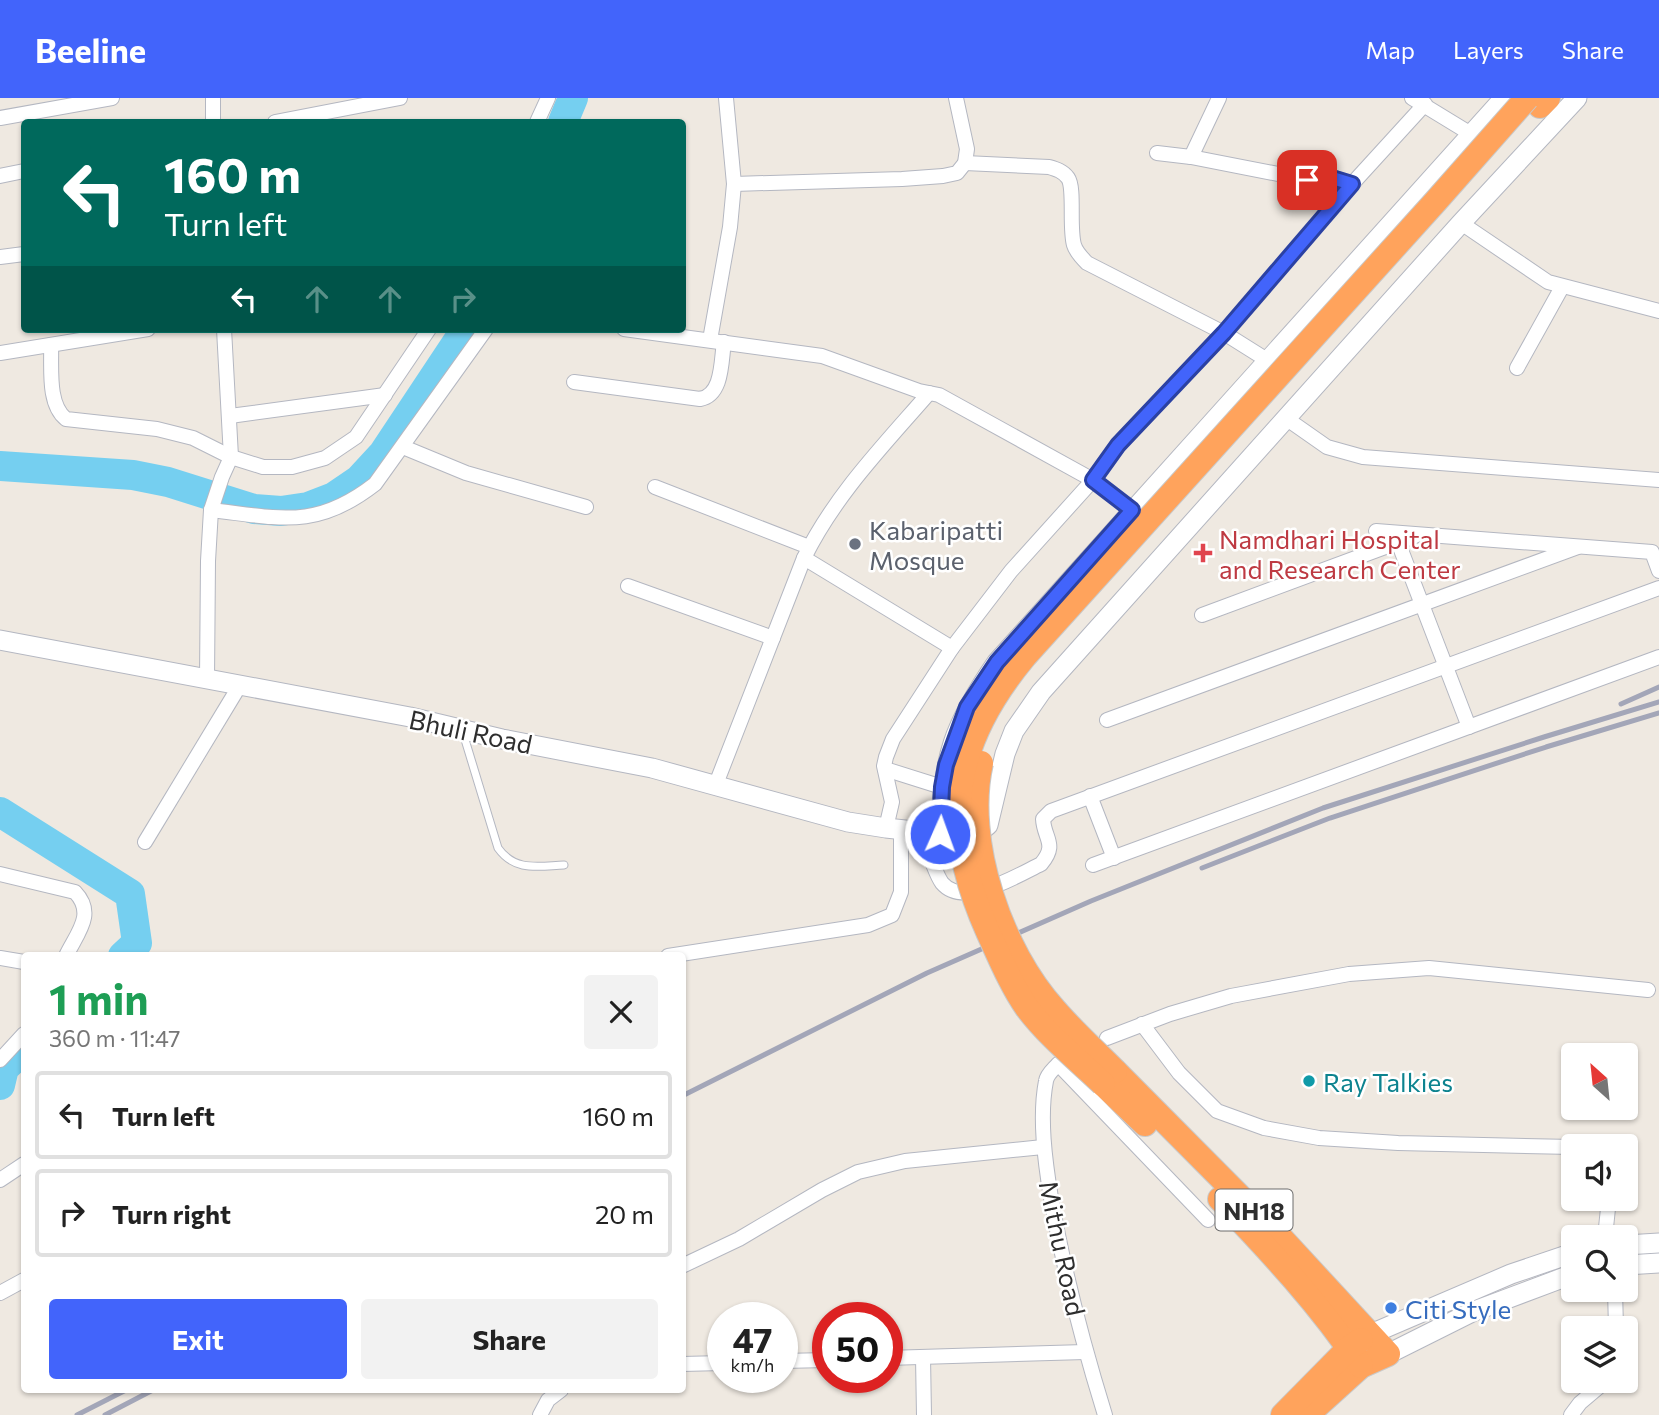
<!DOCTYPE html>
<html lang="en">
<head>
<meta charset="utf-8">
<style>
	:root { --surface:#fff; --page:#f2f2f2; --text:#222; --muted:#767676; --line:#e0e0e0; --accent:#4264fb }
	body { margin:0; font-family:Commissioner,sans-serif; background:var(--page); color:var(--text); height:100vh; display:flex; flex-direction:column; font-size:26px; white-space:nowrap }
	* { box-sizing:border-box; margin:0 }
	p { font-size:23px; color:var(--muted) }
	.icon { flex:none; width:38px; height:38px; fill:none; stroke:currentColor; stroke-width:2; stroke-linecap:round; stroke-linejoin:round }
	.map { position:relative; flex:1; overflow:hidden }
	.drawer { position:absolute; left:21px; top:854px; width:665px; height:441px; display:flex; flex-direction:column; background:var(--surface); border-radius:7px; box-shadow:0 2px 5px #0004 }
	.drawer>* { flex:none }
	.banner { position:absolute; left:21px; top:21px; width:665px; height:214px; border-radius:7px; box-shadow:0 2px 5px #0004; background:#00695c; color:#fff; overflow:hidden }
	.needle { width:46px; rotate:333deg }
	.controls { position:absolute; left:1561px; top:945px; display:grid; gap:14px }
	.controls a { display:grid; place-items:center; width:77px; height:77px; border-radius:7px; background:var(--surface); box-shadow:0 2px 5px #0004; font-size:35px }
	.speed { position:absolute; left:707px; top:1204px; display:flex; gap:14px; font-size:35px; font-weight:700; text-align:center }
	.speed>* { display:grid; place-content:center; width:91px; height:91px; border-radius:50%; background:var(--surface); box-shadow:0 2px 5px #0004; line-height:1 }
	.speed small { font-size:18px; font-weight:400 }
	.speed .limit { border:10px solid #d22; background:#fff; color:#111 }
	.pin { position:absolute; display:grid; place-items:center; width:60px; height:60px; color:#fff; margin:-30px; border-radius:14px; box-shadow:0 4px 10px #0006 }
	.me { position:absolute; width:77px; margin:-38px; rotate:2deg; stroke-linejoin:round; filter:drop-shadow(0 0 5px #0008) }
	.turn { display:flex; align-items:center; gap:24px; height:147px; padding:0 28px; font-size:32px }
	.turn .icon { width:91px; height:91px; stroke-width:2.5 }
	.turn b { display:block; font-size:49px; line-height:60px }
	.lanes { display:flex; align-items:center; height:66px; padding:0 28px; background:#0003; justify-content:center; gap:35px; direction:ltr }
	.lanes .off { opacity:.35 }
	.round { display:grid; place-items:center; flex:none; width:74px; height:74px; border-radius:7px; background:var(--page) }
	.headline { display:flex; align-items:center; justify-content:space-between; height:119px; padding:0 28px }
	h1 { font-size:42px; font-weight:700; line-height:52px; color:#1e9e55 }
	.primary-button { display:flex; gap:14px; margin-top:auto; padding:14px 28px }
	.primary-button a { flex:1; height:80px; border-radius:7px; background:var(--accent); color:#fff; font-size:28px; font-weight:700; line-height:80px; text-align:center }
	.primary-button a+a { background:var(--page); color:var(--text) }
	ul { padding:0; list-style:none }
	li { display:flex; align-items:center; gap:21px; height:88px; margin:0 14px 10px; padding:0 14px; border:4px solid var(--line); border-radius:7px }
	li div { flex:1 }
	li b { display:block; font-size:26px }
	li em { font-style:normal }
	header { display:flex; align-items:center; gap:42px; box-sizing:border-box; height:98px; padding:0 35px; background:var(--accent); color:#fff }
	header strong { font-size:33px }
	nav { display:flex; gap:38px; margin-inline-start:auto; font-size:24px }
	.map>svg:first-child { display:block }
</style>
</head>
<body>
<header>
<strong>Beeline</strong>
<nav><a>Map</a><a>Layers</a><a>Share</a></nav>
</header>
<div class="map">
<svg width="1659" height="1317" viewBox="0 0 1659 1317">
	<rect width="100%" height="100%" fill="#efe9e1"/>
	<g fill="none" stroke-linecap="round" stroke-linejoin="round">
		<g stroke="#75cff0" stroke-width="30">
			<path d="M563 24 573 0"/>
			<path d="M0 368 133 377 168 384 254 411 281 413 308 409 334 399 359 382 383 356 466 231"/>
			<path d="M0 714 130 796 137 845 123 858"/>
			<path d="M0 987 4 970 24 951"/>
		</g>
		<g stroke="#b4b7c1" stroke-width="9">
			<path id="lane" d="M463 635 498 750C515 774 538 768 564 767"/>
		</g>
		<g stroke="#b4b7c1" stroke-width="16">
			<g id="street">
				<path d="M213 0V24"/>
				<path d="M1412 0 1471 36"/>
				<path d="M0 20 112 0"/>
				<path d="M275 24 400 0"/>
				<path d="M537 24 548 0"/>
				<path d="M1191 59 1219 0"/>
				<path d="M965 65 1049 69C1056 71 1063 73 1068 80 1075 90 1069 130 1074 147 1076 154 1082 160 1087 165L1224 235 1267 262"/>
				<path d="M0 78 24 73"/>
				<path d="M734 86 902 81 943 78 957 75 965 65 967 51 956 0"/>
				<path d="M1352 86 1425 6"/>
				<path d="M1461 125 1548 184 1659 213"/>
				<path d="M0 159 24 156"/>
				<path d="M624 231 822 258 919 293 939 297 1093 382 1132 412"/>
				<path d="M710 242 730 129 734 86 726 0"/>
				<path d="M51 247C52 269 47 306 66 321L157 331 193 340 231 359 263 369H292L325 360 356 339 429 231"/>
				<path d="M0 255 148 231"/>
				<path d="M1517 270 1562 189"/>
				<path d="M574 284 700 301C723 297 721 263 724 244"/>
				<path d="M230 318 385 297"/>
				<path d="M1287 321 1327 349 1363 359 1659 382"/>
				<path d="M403 349 466 375 586 409"/>
				<path d="M655 389 809 449"/>
				<path d="M211 412C280 420 316 432 375 386L486 231"/>
				<path d="M1376 433 1652 454 1659 473"/>
				<path d="M1398 444 1469 629"/>
				<path d="M804 460 952 550"/>
				<path d="M628 488 773 540"/>
				<path d="M1202 517 1415 438"/>
				<path d="M207 581 208 463 211 412 222 379 231 359 224 231"/>
				<path d="M1107 622 1578 449"/>
				<path d="M885 671 942 689"/>
				<path d="M716 686 804 460C835 397 883 348 929 295"/>
				<path d="M1090 698 1114 760"/>
				<path d="M886 730 892 704 884 668 886 659 893 641 952 550 1011 473 1093 382 1118 347 1224 235 1352 86 1335 80 1314 83 1191 59 1157 55"/>
				<path d="M940 736 930 759C934 768 937 778 942 785 964 811 1018 777 1041 766 1058 746 1044 741 1043 721L1051 713 1659 490"/>
				<path d="M145 744 240 587"/>
				<path d="M1093 767 1659 559"/>
				<path d="M0 776 75 794C96 816 77 835 66 858"/>
				<path d="M668 858 868 827 892 817 901 794V732"/>
				<path d="M0 860 24 864"/>
				<path d="M1142 926 1179 975 1217 1013 1264 1030 1319 1040 1398 1045 1573 1049"/>
				<path d="M1107 940 1170 916 1231 898 1349 876 1429 870 1648 892"/>
				<path d="M0 962 24 936"/>
				<path d="M0 1082 24 1066"/>
				<path d="M1605 1139 1609 1101"/>
				<path d="M682 1168 739 1141 822 1092 858 1074 905 1063 1043 1049"/>
				<path d="M1615 1192 1616 1230"/>
				<path d="M0 1195 24 1182"/>
				<path d="M923 1259 924 1317"/>
				<path d="M887 1260 1085 1254"/>
				<path d="M782 1263 828 1262"/>
				<path d="M682 1266 723 1265"/>
				<path d="M540 1317 548 1302 561 1292"/>
				<path d="M1105 1317C1083 1246 1064 1174 1051 1100 1045 1063 1039 1019 1046 983 1047 976 1054 971 1058 966L1208 1122"/>
				<path d="M1571 1317 1580 1305 1606 1283"/>
			</g>
		</g>
		<g stroke="#b4b7c1" stroke-width="21">
			<g id="secondary">
				<path d="M0 542 410 619 502 641 652 670 848 724 886 730 952 737 977 736 988 727 1005 656 1014 633 1041 594 1461 125 1577 0"/>
				<path d="M940 736C943 659 953 628 997 564L1504 0"/>
				<path d="M1626 1147 1659 1145"/>
				<path d="M1626 1167 1659 1165"/>
				<path d="M1371 1236 1511 1176 1573 1155"/>
				<path d="M1388 1256 1472 1214 1573 1176"/>
			</g>
		</g>
		<g stroke="#c9c9c9" stroke-width="26">
			<g id="highway">
				<path d="M1540 8 1548 0"/>
				<path d="M1115 973 1280 1139 1388 1256 1361 1268 1307 1317"/>
				<path d="M1103 986 1145 1026"/>
				<path d="M1220 1101C1270 1153 1321 1208 1361 1268"/>
				<path d="M1283 1317 1349 1250 1361 1242"/>
			</g>
		</g>
		<use href="#lane" stroke="#fff" stroke-width="7"/>
		<use href="#street" stroke="#fff" stroke-width="14"/>
		<use href="#secondary" stroke="#fff" stroke-width="19"/>
		<use href="#highway" stroke="#ffa35c" stroke-width="24"/>
		<g stroke="#a3a6b8" stroke-width="5">
			<path d="M1621 606 1659 589"/>
			<path d="M1202 770 1330 720 1546 649 1659 615"/>
			<path d="M682 998 927 875 1091 803 1323 710 1544 639 1659 604"/>
			<path d="M77 1317 126 1292"/>
			<path d="M105 1317 153 1292"/>
		</g>
		<g stroke="#c9c9c9" stroke-width="26" stroke-linecap="butt">
			<g id="highway-bridge">
				<path d="M981 665C963 743 1001 853 1055 912 1073 933 1095 953 1115 973"/>
				<path d="M1103 986C1077 961 1049 939 1027 910 1011 887 1000 860 988 834 940 727 950 648 1025 558L1436 103 1527 0"/>
			</g>
		</g>
		<use href="#highway-bridge" stroke="#ffa35c" stroke-width="24"/>
	</g>
	<g fill="none" stroke-linecap="round" stroke-linejoin="round">
		<g stroke="#2b41a3" stroke-width="18">
			<path id="route" d="M940 736 942 689 946 667 967 609 997 564 1132 412 1093 382 1118 347 1224 235 1352 86 1329 79 1314 83 1307 82"/>
		</g>
		<use href="#route" stroke="#4264fb" stroke-width="12"/>
	</g>
	<circle fill="#6b7280" stroke="#fff" stroke-width="2.5" cx="855" cy="446" r="7"/>
	<path fill="#e0444e" stroke="#fff" stroke-width="2.5" d="M1199.5 444.5h7v7h7v7h-7v7h-7v-7h-7v-7h7z"/>
	<circle fill="#0f9aa8" stroke="#fff" stroke-width="2.5" cx="1309" cy="983" r="7"/>
	<circle fill="#3f7fe0" stroke="#fff" stroke-width="2.5" cx="1391" cy="1210" r="7"/>
	<g text-anchor="middle" dominant-baseline="central" stroke-width="5" stroke-linejoin="round" paint-order="stroke">
		<rect fill="#fff" stroke="#6d6d6d" stroke-width="2" x="1215.5" y="1091.5" width="77" height="41" rx="5"/>
		<g font-size="24" font-weight="bold" fill="#2e2e2e">
			<text x="1254" y="1112">NH18</text>
		</g>
		<g font-size="26" fill="#5b616d" stroke="#fff" text-anchor="start">
			<text x="869" y="431">Kabaripatti<tspan x="869" dy="30">Mosque</tspan></text>
		</g>
		<g font-size="26" fill="#be3a42" stroke="#fff" text-anchor="start">
			<text x="1219" y="440">Namdhari Hospital<tspan x="1219" dy="30">and Research Center</tspan></text>
		</g>
		<g font-size="26" fill="#2e2e2e" stroke="#fff">
			<text transform="translate(471 633) rotate(12)">Bhuli Road</text>
			<text transform="translate(1063 1150) rotate(78)">Mithu Road</text>
		</g>
		<g font-size="26" fill="#0d838f" stroke="#fff" text-anchor="start">
			<text x="1323" y="983">Ray Talkies</text>
		</g>
		<g font-size="26" fill="#366cbe" stroke="#fff" text-anchor="start">
			<text x="1405" y="1210">Citi Style</text>
		</g>
	</g>
</svg>
<div class="controls">
<a><svg class="needle" viewBox="-14 -14 28 28"><path d="M0-13l5 13h-10z" fill="#e53935"/><path d="M0 13l5-13h-10z" fill="#767676"/></svg></a>
<a><svg class="icon" aria-label="sound" viewBox="0 0 24 24"><path d="M4 9h4l5-4v14l-5-4H4zM17 9q2 3 0 6"/></svg></a>
<a><svg class="icon" aria-label="search" viewBox="0 0 24 24"><circle cx="10" cy="10" r="6"/><path d="M15 15l6 6"/></svg></a>
<a><svg class="icon" aria-label="layers" viewBox="0 0 24 24"><path d="M12 4l9 5-9 5-9-5zM3 14l9 5 9-5"/></svg></a>
</div>
<div class="speed"><div>47<small>km/h</small></div><div class="limit">50</div></div>
<div class="pin" style="left:1307px;top:82px;background:#d93025"><svg class="icon" aria-label="arrive" viewBox="0 0 24 24"><path d="M6 21V4h12l-3 4 3 4H6"/></svg></div>
<svg class="me" style="left:940px;top:736px" viewBox="-20 -20 40 40"><circle r="17" fill="#4264fb" stroke="#fff" stroke-width="3"/><path d="M0-11L8 9 0 5-8 9z" fill="#fff"/></svg>
<div class="banner">
<div class="turn"><svg class="icon" aria-label="left" viewBox="0 0 24 24"><path d="M17 20v-9H6M10 6l-5 5 5 5"/></svg><div><b>160 m</b>Turn left</div></div>
<div class="lanes"><svg class="icon" aria-label="left" viewBox="0 0 24 24"><path d="M17 20v-9H6M10 6l-5 5 5 5"/></svg><svg class="icon off" aria-label="ahead" viewBox="0 0 24 24"><path d="M12 20V5M6 11l6-6 6 6"/></svg><svg class="icon off" aria-label="ahead" viewBox="0 0 24 24"><path d="M12 20V5M6 11l6-6 6 6"/></svg><svg class="icon off" aria-label="right" viewBox="0 0 24 24"><path d="M7 20v-9h11M14 6l5 5-5 5"/></svg></div>
</div>
<section class="drawer">
<div class="headline"><div><h1>1 min</h1><p>360 m · 11:47</p></div><a class="round"><svg class="icon" aria-label="close" viewBox="0 0 24 24"><path d="M6 6l12 12M18 6L6 18"/></svg></a></div>
<ul>
<li><svg class="icon" aria-label="left" viewBox="0 0 24 24"><path d="M17 20v-9H6M10 6l-5 5 5 5"/></svg><div><b>Turn left</b></div><em>160 m</em></li>
<li><svg class="icon" aria-label="right" viewBox="0 0 24 24"><path d="M7 20v-9h11M14 6l5 5-5 5"/></svg><div><b>Turn right</b></div><em>20 m</em></li>
</ul>
<div class="primary-button"><a>Exit</a><a>Share</a></div>
</section>
</div>
</body>
</html>
